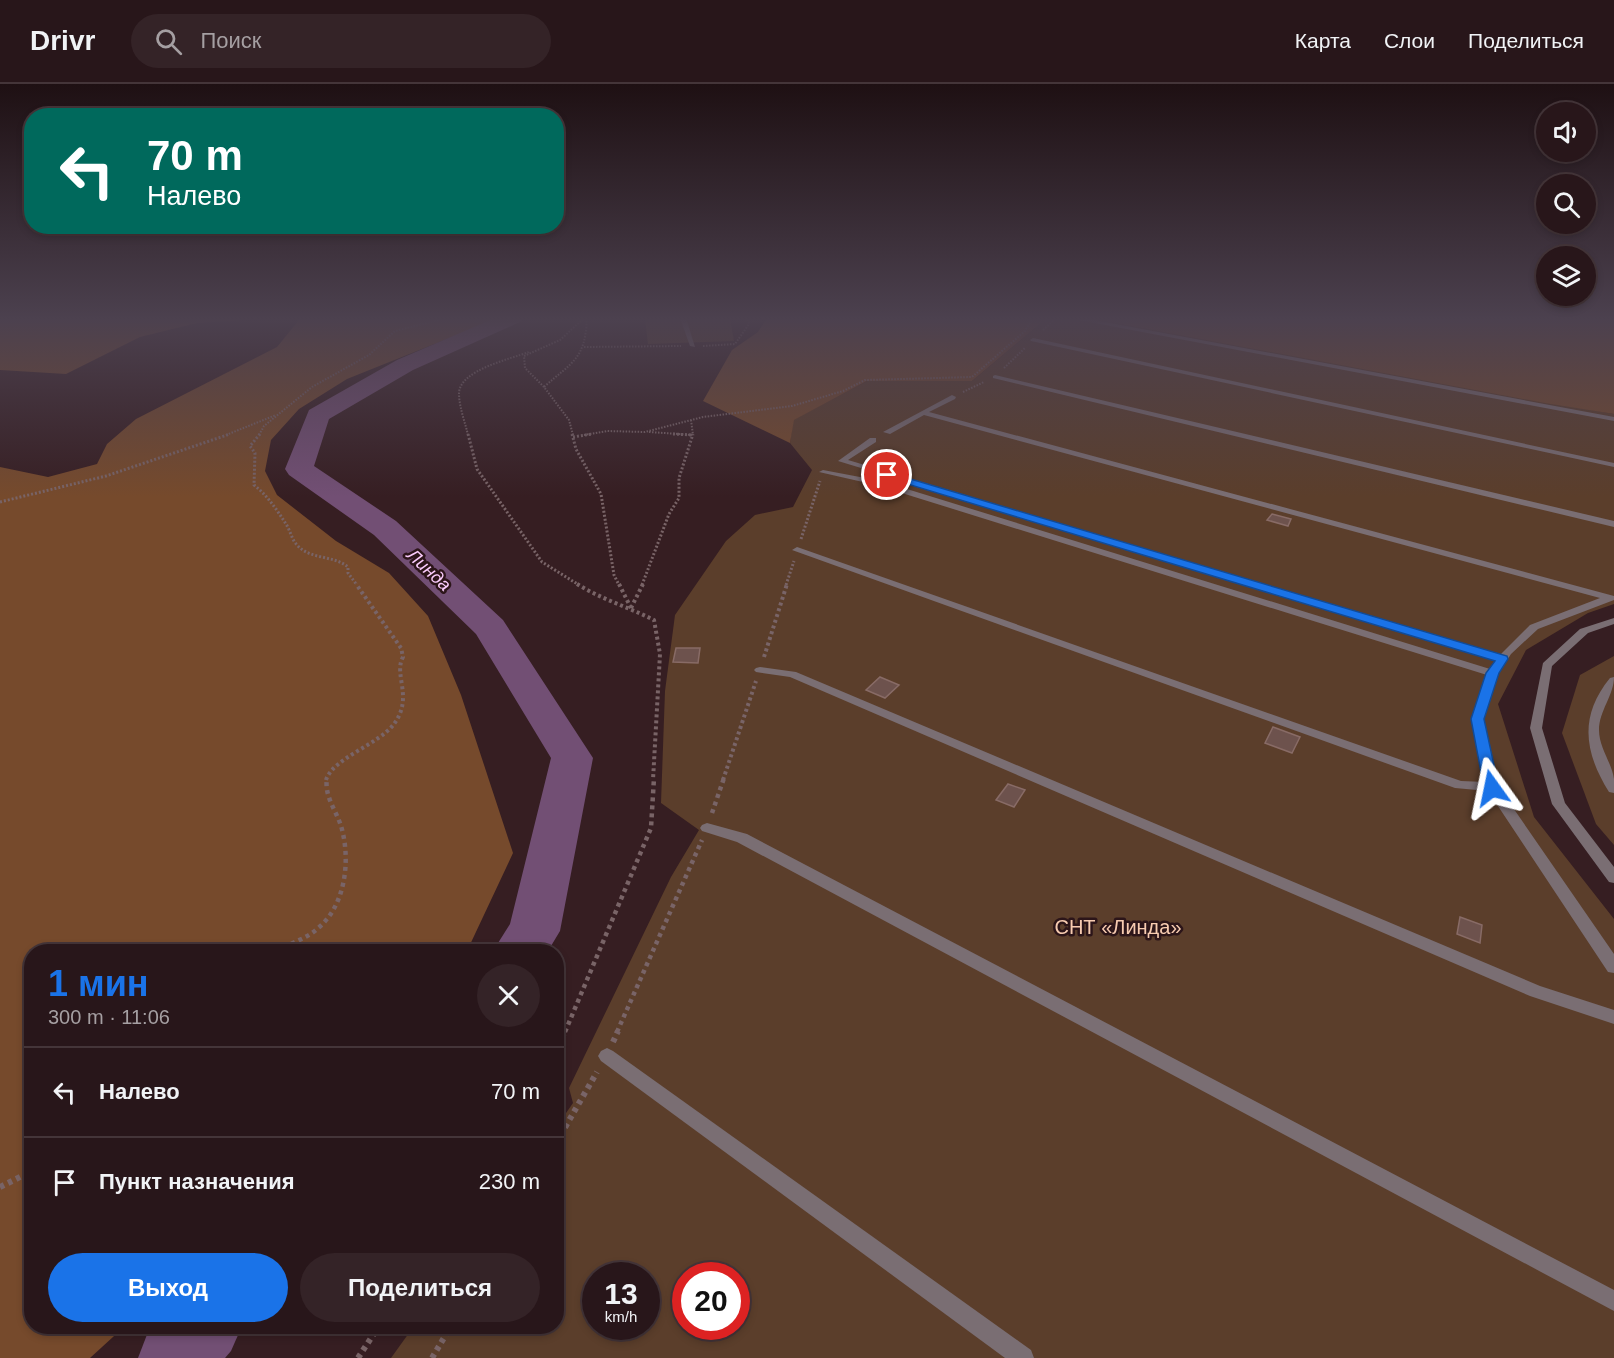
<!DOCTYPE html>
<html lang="ru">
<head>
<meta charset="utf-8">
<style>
	:root { --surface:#28161a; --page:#342327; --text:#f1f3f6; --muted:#a59fa2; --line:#443539; --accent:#1a73e8 }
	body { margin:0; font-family:Arial,sans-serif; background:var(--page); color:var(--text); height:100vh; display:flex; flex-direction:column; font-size:22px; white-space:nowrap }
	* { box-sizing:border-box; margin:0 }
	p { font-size:20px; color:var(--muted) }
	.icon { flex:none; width:33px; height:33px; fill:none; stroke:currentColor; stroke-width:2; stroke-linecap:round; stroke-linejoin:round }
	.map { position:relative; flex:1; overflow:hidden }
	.drawer { position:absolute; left:24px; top:860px; width:540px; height:390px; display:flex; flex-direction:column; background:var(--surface); border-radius:24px; box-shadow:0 3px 9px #0003,0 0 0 2px var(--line) }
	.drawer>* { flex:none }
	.guide { position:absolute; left:24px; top:24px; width:540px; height:126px; border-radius:24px; box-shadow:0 3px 9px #0003,0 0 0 2px var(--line); background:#00695c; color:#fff; overflow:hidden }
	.buttons { position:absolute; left:1536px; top:18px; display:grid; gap:12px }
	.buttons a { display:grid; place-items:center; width:60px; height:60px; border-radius:50%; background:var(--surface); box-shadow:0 3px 9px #0003,0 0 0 2px var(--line); font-size:30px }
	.speed { position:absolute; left:582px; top:1178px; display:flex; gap:12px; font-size:30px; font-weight:700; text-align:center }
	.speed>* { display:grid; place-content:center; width:78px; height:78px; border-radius:50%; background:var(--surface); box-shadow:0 3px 9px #0003,0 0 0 2px var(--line); line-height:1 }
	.speed small { font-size:15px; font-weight:400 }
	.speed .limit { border:9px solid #d22; background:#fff; color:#111 }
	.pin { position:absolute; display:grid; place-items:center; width:51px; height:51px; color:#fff; margin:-26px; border:3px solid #fff; border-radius:50%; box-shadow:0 2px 6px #0007 }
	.me { position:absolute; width:66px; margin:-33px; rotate:348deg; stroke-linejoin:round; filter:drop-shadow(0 0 4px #0008) }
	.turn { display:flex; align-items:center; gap:21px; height:126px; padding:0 24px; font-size:27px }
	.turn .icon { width:78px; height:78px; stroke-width:2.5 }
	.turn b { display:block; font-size:42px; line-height:51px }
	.round { display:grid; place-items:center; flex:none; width:63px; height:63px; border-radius:32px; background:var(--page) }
	.headline { display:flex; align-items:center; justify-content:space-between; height:102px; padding:0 24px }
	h1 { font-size:36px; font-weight:800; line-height:45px; color:var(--accent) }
	.action { display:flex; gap:12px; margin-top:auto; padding:12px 24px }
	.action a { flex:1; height:69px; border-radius:36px; background:var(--accent); color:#fff; font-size:24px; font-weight:800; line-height:69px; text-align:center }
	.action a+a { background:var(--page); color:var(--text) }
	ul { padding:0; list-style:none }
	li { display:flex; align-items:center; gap:18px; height:90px; padding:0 24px; border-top:2px solid var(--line) }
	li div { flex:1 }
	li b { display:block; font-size:22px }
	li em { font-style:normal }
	header { display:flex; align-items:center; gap:36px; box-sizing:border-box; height:84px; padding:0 30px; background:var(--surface); border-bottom:2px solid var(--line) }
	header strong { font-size:28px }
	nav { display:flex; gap:33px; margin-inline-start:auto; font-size:21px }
	.search { width:420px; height:54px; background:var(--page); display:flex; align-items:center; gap:15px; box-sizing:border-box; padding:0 21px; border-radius:33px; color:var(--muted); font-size:22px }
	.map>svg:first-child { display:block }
</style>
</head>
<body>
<header>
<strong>Drivr</strong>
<div class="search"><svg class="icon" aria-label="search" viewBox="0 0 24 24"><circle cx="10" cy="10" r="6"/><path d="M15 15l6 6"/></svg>Поиск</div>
<nav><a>Карта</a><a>Слои</a><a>Поделиться</a></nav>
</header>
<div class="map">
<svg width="1614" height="1274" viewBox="0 0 1614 1274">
	<rect width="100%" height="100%" fill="#361e22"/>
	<g fill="#5b3e2b" fill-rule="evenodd">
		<path d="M645 234H730L734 257 648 260Z"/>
		<path d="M1047 234H1088L1614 330V520L1588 529 1526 566 1498 620 1534 733 1614 835V1274H391L414 1242H556L557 1042 573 1019 569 1004 671 793 699 746 661 719 665 607 675 531 726 457 755 431 793 423 812 386 790 359 793 336 867 297H972ZM596 1191H646V1242H596ZM686 1191H736V1242H686Z"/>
		<path d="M1614 572V761L1596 740 1562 649 1580 591Z"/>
	</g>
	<g fill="#764a2c">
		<path d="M0 234H499L347 295 299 325 271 356 265 387 277 411 336 457 389 489 428 532 461 611 513 769 467 867H32V1242H125L90 1274H0V383L48 393 97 380 107 360 136 335 277 263 299 236H245L197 239 140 253 66 290 0 286Z"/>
		<path d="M767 234H1047L972 297H867L794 336 790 359 703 317 732 266 758 248Z"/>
		<path d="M1088 234H1614V330L1545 319Z"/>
	</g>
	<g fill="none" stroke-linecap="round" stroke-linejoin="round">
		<g fill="#724f74" fill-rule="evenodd">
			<path d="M495 234H523L520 238 413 286 329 335 314 382 396 437 503 536 593 674 560 847 548 867H493L510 840 551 674 476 550 374 451 289 391 285 385 309 326 397 276Z"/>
			<path d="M155 1242H242L231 1267 225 1274H138L148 1248Z"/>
		</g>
	</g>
	<g fill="#6d524d" stroke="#886b66" stroke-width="1.5">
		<path d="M1272 430 1291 435 1288 442 1267 436Z"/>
		<path d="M676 564H700L698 579 673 578Z"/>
		<path d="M880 593 899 601 885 614 866 606Z"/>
		<path d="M1273 643 1300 653 1292 669 1265 659Z"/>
		<path d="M1008 700 1025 706 1014 723 996 716Z"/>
		<path d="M1460 833 1482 841 1480 859 1457 850Z"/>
	</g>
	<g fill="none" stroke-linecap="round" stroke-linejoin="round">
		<g stroke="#796467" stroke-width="2" stroke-dasharray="1.5 1.5" stroke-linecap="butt">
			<path d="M1043 246 1056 234"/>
			<path d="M703 262 735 260 749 240 747 234"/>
			<path d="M584 263 681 262"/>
			<path d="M1004 284 1025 264"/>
			<path d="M544 303 525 284 524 272 560 256 584 234"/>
			<path d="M963 308 984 298"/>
			<path d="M691 336 693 351"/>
			<path d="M649 348 693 351"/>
			<path d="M226 351 276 331"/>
			<path d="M259 351 264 342 312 303 369 271 395 247 446 234"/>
			<path d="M468 351C465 338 459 323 459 309 460 286 510 275 529 268"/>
			<path d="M573 351 569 336 544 303C573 277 585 276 587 234"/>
			<path d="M584 351 607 347 645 348 703 333 792 322 843 307 865 296 972 293 1025 247 1033 234"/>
		</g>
		<g stroke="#796467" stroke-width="3" stroke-dasharray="2 2" stroke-linecap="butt">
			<path d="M260 350 250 362 255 369 254 401C267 411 277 426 286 440 290 446 292 456 297 461 310 476 334 471 348 483V489L357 501"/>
			<path d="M468 350 477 385 542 478 579 501"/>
			<path d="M572 350 576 365 601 410 614 491 619 501"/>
			<path d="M673 350 693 351"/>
			<path d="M573 353 592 350"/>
			<path d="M0 418 106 392 230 350"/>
			<path d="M801 455 820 397"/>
			<path d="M642 501 669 430 679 414V394L693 350"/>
			<path d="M786 501 794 477"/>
		</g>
		<g stroke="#796467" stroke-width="4" stroke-dasharray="3 3" stroke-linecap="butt">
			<path d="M577 500C601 515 628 523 654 536L660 570 653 696"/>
			<path d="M619 500 631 524"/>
			<path d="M631 524 643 500"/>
			<path d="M764 573 787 500"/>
			<path d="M326 696C333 674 378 661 394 640 414 613 393 591 403 573L401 564 356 500"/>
			<path d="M723 696 756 597"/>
		</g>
		<g stroke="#796467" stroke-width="4.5" stroke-dasharray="4 4" stroke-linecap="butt">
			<path d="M712 729 724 694"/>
			<path d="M277 867C290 859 306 855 317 845 346 822 351 775 341 742 336 726 324 712 327 694"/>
			<path d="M565 948 651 744 654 694"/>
			<path d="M617 948 702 756"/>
		</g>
		<g stroke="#796467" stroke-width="6" stroke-dasharray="4.5 4.5" stroke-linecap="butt">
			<path d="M613 958 618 947"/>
			<path d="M556 961 566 947"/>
			<path d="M556 1059 597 988"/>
			<path d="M0 1103 32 1087"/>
			<path d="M358 1274 379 1242"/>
			<path d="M432 1274 451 1242"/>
		</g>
		<g fill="#7a6e73" fill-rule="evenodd">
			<path d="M680 234H686L695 263 690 262Z"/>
			<path d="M1068 234H1083L1614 333V337Z"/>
			<path d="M1033 254 1614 379V383L1031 257 1030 256Z"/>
			<path d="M995 291 1614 437V443L993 294V292Z"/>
			<path d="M952 311 956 313 955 315 929 328 1614 512V516L1538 545 1511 570 1499 589 1484 635 1498 702 1614 870V889L1608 888 1488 707 1455 704 792 466 797 463 800 464 1461 697 1485 698 1472 635 1487 591 876 401 819 388 823 386 881 397 1490 585 1496 577 838 377 870 354H876V358L848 376 1500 571 1530 541 1600 514 924 331 890 350 883 348Z"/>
			<path d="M760 583 796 588 1540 902 1614 926V940L1530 912 790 593 756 588 754 586 756 584Z"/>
			<path d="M1614 593C1614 611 1599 627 1599 646 1599 664 1612 679 1614 695 1614 700 1614 705 1614 709L1609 708C1584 668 1579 632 1610 594Z"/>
			<path d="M707 739 747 750 1614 1206V1227L737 758 702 747 700 744 702 741Z"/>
			<path d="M607 964 613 967 1031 1266 1034 1274H1005L601 977 598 972 601 967Z"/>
		</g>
		<path fill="#7a6e73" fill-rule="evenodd" d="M1614 534V540L1588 549 1552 582 1542 644 1565 719 1614 783V799L1609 798 1552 720 1530 644 1543 579 1580 545Z"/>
	</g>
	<linearGradient id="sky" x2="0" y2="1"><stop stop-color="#1e1013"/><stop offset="0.57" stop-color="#4c414f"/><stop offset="1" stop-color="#4c414f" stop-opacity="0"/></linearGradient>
	<rect width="1614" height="413" fill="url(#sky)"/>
	<path fill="#1a73e8" stroke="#114b97" stroke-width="1.5" d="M887 388 1507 572 1508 575 1499 589 1484 635 1499 704 1492 709 1484 704 1471 635 1486 589 1495 577 884 393 883 391Z"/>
	<g text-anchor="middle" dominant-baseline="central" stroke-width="5" stroke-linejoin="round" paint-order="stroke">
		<g font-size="18" font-style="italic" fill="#fbccfd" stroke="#2c1519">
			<text transform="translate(429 486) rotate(43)">Линда</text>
		</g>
		<g font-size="20" fill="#f7cbb0" stroke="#2c1519">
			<text x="1118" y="843">СНТ «Линда»</text>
		</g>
	</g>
</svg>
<div class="buttons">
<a><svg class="icon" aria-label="sound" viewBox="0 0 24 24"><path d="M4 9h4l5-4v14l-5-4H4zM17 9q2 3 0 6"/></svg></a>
<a><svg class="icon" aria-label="search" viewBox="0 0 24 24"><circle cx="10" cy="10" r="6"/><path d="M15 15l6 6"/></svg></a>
<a><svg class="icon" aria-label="layers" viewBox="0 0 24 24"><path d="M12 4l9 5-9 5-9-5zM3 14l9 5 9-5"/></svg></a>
</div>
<div class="speed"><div>13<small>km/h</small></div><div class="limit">20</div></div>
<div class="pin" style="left:887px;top:391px;background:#d93025"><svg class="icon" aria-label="arrive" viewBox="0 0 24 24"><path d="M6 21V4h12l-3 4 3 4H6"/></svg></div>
<svg class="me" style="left:1492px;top:704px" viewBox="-20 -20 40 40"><path d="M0-17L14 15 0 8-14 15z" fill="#1a73e8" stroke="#fff" stroke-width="4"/></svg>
<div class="guide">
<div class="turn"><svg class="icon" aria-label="left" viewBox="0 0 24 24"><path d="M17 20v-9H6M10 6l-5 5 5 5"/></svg><div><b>70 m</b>Налево</div></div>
</div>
<section class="drawer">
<div class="headline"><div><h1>1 мин</h1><p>300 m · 11:06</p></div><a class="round"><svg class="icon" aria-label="close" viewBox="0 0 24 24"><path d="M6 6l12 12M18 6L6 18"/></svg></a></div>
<ul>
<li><svg class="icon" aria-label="left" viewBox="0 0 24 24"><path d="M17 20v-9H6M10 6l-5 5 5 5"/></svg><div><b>Налево</b></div><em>70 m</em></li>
<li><svg class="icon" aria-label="arrive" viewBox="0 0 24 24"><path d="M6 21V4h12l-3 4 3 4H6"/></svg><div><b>Пункт назначения</b></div><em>230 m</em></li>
</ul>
<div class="action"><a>Выход</a><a>Поделиться</a></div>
</section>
</div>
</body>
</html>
